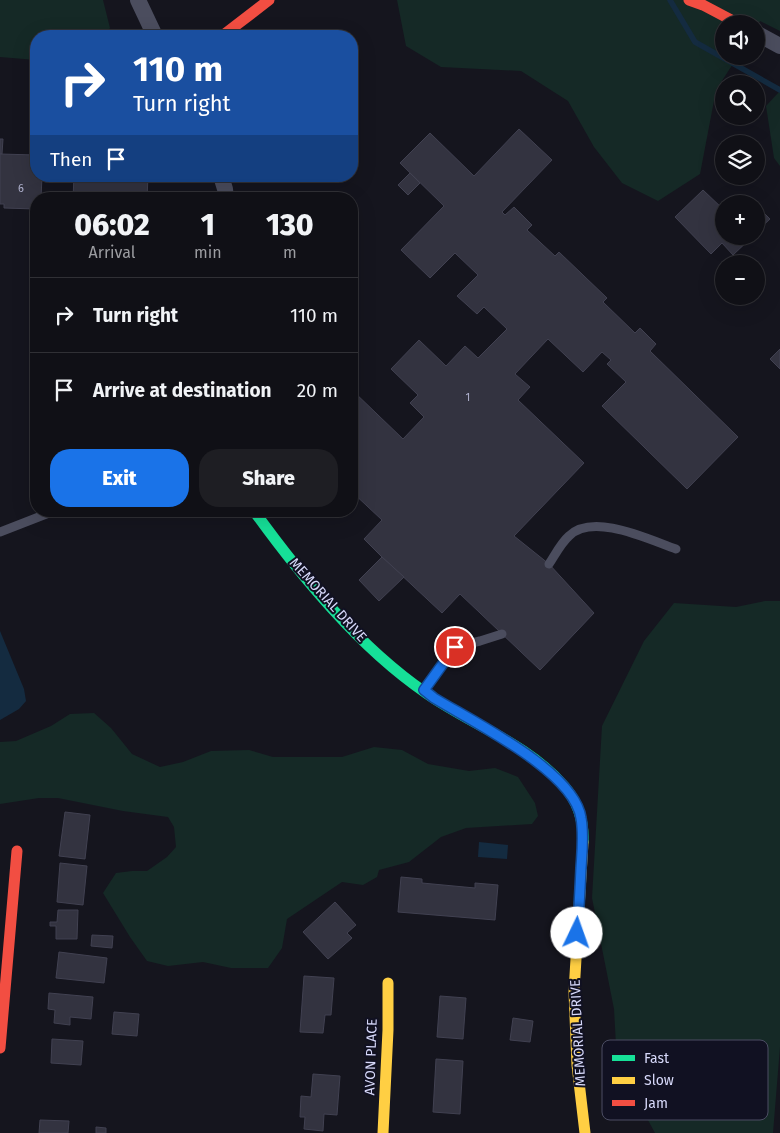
<!DOCTYPE html>
<html lang="en">
<head>
<meta charset="utf-8">
<style>
	:root { --surface:#101016; --page:#1e1e23; --text:#f1f3f6; --muted:#9c9da1; --line:#303035; --accent:#1a73e8 }
	body { margin:0; font-family:"Fira Sans",sans-serif; background:var(--page); color:var(--text); height:100vh; display:flex; flex-direction:column; font-size:19px; white-space:nowrap }
	* { box-sizing:border-box; margin:0 }
	p { font-size:16px; color:var(--muted) }
	.icon { flex:none; width:28px; height:28px; fill:none; stroke:currentColor; stroke-width:2; stroke-linecap:round; stroke-linejoin:round }
	.map { position:relative; flex:1; overflow:hidden }
	.drawer { position:absolute; left:30px; top:192px; width:328px; height:325px; display:flex; flex-direction:column; background:var(--surface); border-radius:20px; box-shadow:0 5px 20px #0002,0 0 0 1px var(--line) }
	.drawer>* { flex:none }
	.guide { position:absolute; left:30px; top:30px; width:328px; height:152px; border-radius:20px; box-shadow:0 5px 20px #0002,0 0 0 1px var(--line); background:#1a4fa0; color:#fff; overflow:hidden }
	.tools { position:absolute; left:715px; top:15px; display:grid; gap:10px }
	.tools a { display:grid; place-items:center; width:50px; height:50px; border-radius:50%; background:var(--surface); box-shadow:0 5px 20px #0002,0 0 0 1px var(--line); font-size:25px }
	.pin { position:absolute; display:grid; place-items:center; width:42px; height:42px; color:#fff; margin:-21px; border:2px solid #fff; border-radius:50%; box-shadow:0 1px 5px #0007 }
	.me { position:absolute; width:55px; margin:-28px; rotate:3deg; stroke-linejoin:round; filter:drop-shadow(0 0 4px #0008) }
	.turn { display:flex; align-items:center; gap:18px; height:105px; padding:0 20px; font-size:22px }
	.turn .icon { width:65px; height:65px; stroke-width:2.5 }
	.turn b { display:block; font-size:35px; line-height:42px }
	.then { display:flex; align-items:center; height:48px; padding:0 20px; background:#0003; gap:10px; font-size:19px }
	.eta { display:flex; justify-content:space-evenly; align-items:center; height:85px; text-align:center }
	.eta b { font-size:30px; font-weight:800; line-height:35px }
	.cta { display:flex; gap:10px; margin-top:auto; padding:10px 20px }
	.cta a { flex:1; height:58px; border-radius:20px; background:var(--accent); color:#fff; font-size:20px; font-weight:800; line-height:58px; text-align:center }
	.cta a+a { background:var(--page); color:var(--text) }
	ul { padding:0; list-style:none }
	li { display:flex; align-items:center; gap:15px; height:75px; padding:0 20px; border-top:1px solid var(--line) }
	li div { flex:1 }
	li b { display:block; font-size:19px }
	li em { font-style:normal }
	.map>svg:first-child { display:block }
</style>
</head>
<body>
<div class="map">
<svg width="780" height="1133" viewBox="0 0 780 1133">
	<rect width="100%" height="100%" fill="#15151e"/>
	<g fill="#152926">
		<path d="M0 0H103L110 28 104 36H36V60L0 57Z"/>
		<path d="M397 0H780V31L760 21 756 28V24H724V56H738L716 90 700 174 658 201 622 183 594 147 568 101 521 71 441 67 406 46Z"/>
		<path d="M780 91V166L774 158 766 106Z"/>
		<path d="M765 601H780V1047L773 1133H655L617 1063 614 1009 592 898 602 726 644 641 674 603 736 607Z"/>
		<path d="M94 713 111 728 132 754 160 767 183 762 211 751 249 750 273 757H342L374 747 402 750 428 764 469 771 495 768 518 777 535 803 538 816 532 824 466 828 441 837 409 862 379 870 377 877 363 885 342 882 287 919 282 948 268 968H231L203 962 168 966 147 961 130 937 103 893 116 873 132 871H147L167 857 176 847 174 827 168 817 123 811 58 798H39L0 804V742L16 741 51 726 70 714Z"/>
	</g>
	<g fill="#142b40">
		<path d="M0 631 24 689 26 701 19 709 0 720Z"/>
		<path d="M479 842 508 845 507 859 478 857Z"/>
	</g>
	<g fill="none" stroke-linecap="round" stroke-linejoin="round">
		<path stroke="#142b40" stroke-width="5.5" d="M670 0 695 42 780 90"/>
	</g>
	<g fill="#333340" stroke="#414151">
		<path d="M519 129 552 160 502 212 505 215 514 207 532 225 527 230 555 256 559 252 607 298 603 302 635 333 640 328 656 344 650 351 738 437 687 489 602 406 626 382 607 364 611 360 602 352 583 372 548 339 515 374 530 387 518 400 584 463 514 536 549 564 594 613 540 670 460 594 442 613 382 557 364 539 382 520 351 491V389L403 439 424 417 410 403 418 395 391 369 419 340 446 366 465 346 478 358 507 329 484 307 477 314 457 296 478 275 455 253 430 278 401 250 444 206 400 163 430 133 474 176Z"/>
		<path d="M0 139H3L2 154H0Z"/>
		<path d="M0 154 36 155V176H42L41 199H36V209L4 208V204H0Z"/>
		<path d="M410 173 420 183 408 195 398 185Z"/>
		<path d="M74 176H148L147 199H73Z"/>
		<path d="M703 190 724 210V236H750L751 238 733 255 722 243 711 254 675 217Z"/>
		<path d="M756 205 770 219 756 232Z"/>
		<path d="M780 349V369L770 359Z"/>
		<path d="M382 557 404 577 379 601 359 580Z"/>
		<path d="M65 812 90 815 85 859 59 856Z"/>
		<path d="M60 863 87 866 83 905 57 902Z"/>
		<path d="M401 877 422 879V883L475 888V883L498 885 495 920 398 912Z"/>
		<path d="M335 902 356 925 347 933 352 938 328 959 303 932Z"/>
		<path d="M58 910H78L77 939H56V926H50V922H57Z"/>
		<path d="M92 935 113 936 112 948 91 946Z"/>
		<path d="M59 952 107 958 104 983 56 978Z"/>
		<path d="M304 976 334 978 331 1015H325L323 1033 300 1032Z"/>
		<path d="M49 993 93 997 91 1019 70 1017V1025L54 1023 55 1010 48 1009Z"/>
		<path d="M440 996 466 998 463 1039 437 1037Z"/>
		<path d="M114 1012 139 1014 137 1036 112 1034Z"/>
		<path d="M513 1018 533 1021 530 1042 510 1040Z"/>
		<path d="M52 1039 83 1041 81 1065 51 1063Z"/>
		<path d="M436 1059 463 1061 460 1114 433 1112Z"/>
		<path d="M313 1074 340 1076 337 1115 324 1114 323 1131 304 1129 305 1117H300L301 1096 311 1097Z"/>
		<path d="M40 1120 69 1121 68 1133H39Z"/>
		<path d="M96 1127 106 1128V1133H96Z"/>
	</g>
	<g fill="none" stroke-linecap="round" stroke-linejoin="round">
		<g stroke="#4b4d5e" stroke-width="9">
			<path d="M0 532 54 511"/>
			<path d="M549 564C555 555 561 543 569 536 593 512 650 540 676 549"/>
			<path d="M424 690 455 647 480 641 502 634"/>
		</g>
		<g stroke="#4b4d5e" stroke-width="16">
			<path d="M138 0 155 36"/>
			<path d="M756 33 780 46"/>
			<path d="M221 176 225 189 226 199"/>
		</g>
		<path stroke="#16e098" stroke-width="11" d="M254 511C301 576 359 647 426 693 470 724 528 744 564 786 578 802 584 820 583 842"/>
		<g stroke="#ffcf43" stroke-width="11">
			<path d="M583 842 574 992 577 1065 585 1133"/>
			<path d="M383 1133 388 1030V983"/>
		</g>
		<g stroke="#f24e42" stroke-width="11">
			<path d="M689 0 703 5 739 24"/>
			<path d="M222 36 269 0"/>
			<path d="M0 1048 17 851"/>
		</g>
	</g>
	<g fill="none" stroke-linecap="round" stroke-linejoin="round">
		<g stroke="#114b97" stroke-width="12">
			<path id="route" d="M455 647 424 690 434 698C473 722 574 771 581 818 584 835 582 852 581 868 580 890 579 911 577 933"/>
		</g>
		<use href="#route" stroke="#1a73e8" stroke-width="9"/>
	</g>
	<g text-anchor="middle" dominant-baseline="central" stroke-width="4" stroke-linejoin="round" paint-order="stroke">
		<g font-size="11" fill="#aeb0cc">
			<text x="21" y="188">6</text>
			<text x="468" y="397">1</text>
		</g>
		<g font-size="14" fill="#d7d9fa" stroke="#112">
			<text transform="translate(328 600) rotate(48)">MEMORIAL DRIVE</text>
			<text transform="translate(578 1033) rotate(-93)">MEMORIAL DRIVE</text>
			<text transform="translate(371 1057) rotate(-88)">AVON PLACE</text>
		</g>
	</g>
	<rect x="602" y="1040" width="166" height="80" rx="8" fill="#112" stroke="#4c4d63" stroke-width="1"/>
	<rect x="612" y="1055" width="23" height="6" fill="#16e098"/>
	<rect x="612" y="1077" width="23" height="7" fill="#ffcf43"/>
	<rect x="612" y="1100" width="23" height="6" fill="#f24e42"/>
	<g font-size="14" fill="#d7d9fa">
		<text x="644" y="1063">Fast</text>
		<text x="644" y="1085">Slow</text>
		<text x="644" y="1108">Jam</text>
	</g>
</svg>
<div class="tools">
<a><svg class="icon" aria-label="sound" viewBox="0 0 24 24"><path d="M4 9h4l5-4v14l-5-4H4zM17 9q2 3 0 6"/></svg></a>
<a><svg class="icon" aria-label="search" viewBox="0 0 24 24"><circle cx="10" cy="10" r="6"/><path d="M15 15l6 6"/></svg></a>
<a><svg class="icon" aria-label="layers" viewBox="0 0 24 24"><path d="M12 4l9 5-9 5-9-5zM3 14l9 5 9-5"/></svg></a>
<a>+</a>
<a>−</a>
</div>
<div class="pin" style="left:455px;top:647px;background:#d93025"><svg class="icon" aria-label="arrive" viewBox="0 0 24 24"><path d="M6 21V4h12l-3 4 3 4H6"/></svg></div>
<svg class="me" style="left:577px;top:933px" viewBox="-20 -20 40 40"><circle r="19" fill="#fff"/><path d="M0-13L10 11 0 6-10 11z" fill="#1a73e8"/></svg>
<div class="guide">
<div class="turn"><svg class="icon" aria-label="right" viewBox="0 0 24 24"><path d="M7 20v-9h11M14 6l5 5-5 5"/></svg><div><b>110 m</b>Turn right</div></div>
<div class="then">Then<svg class="icon" aria-label="arrive" viewBox="0 0 24 24"><path d="M6 21V4h12l-3 4 3 4H6"/></svg></div>
</div>
<section class="drawer">
<div class="eta">
<div><b>06:02</b><p>Arrival</p></div>
<div><b>1</b><p>min</p></div>
<div><b>130</b><p>m</p></div>
</div>
<ul>
<li><svg class="icon" aria-label="right" viewBox="0 0 24 24"><path d="M7 20v-9h11M14 6l5 5-5 5"/></svg><div><b>Turn right</b></div><em>110 m</em></li>
<li><svg class="icon" aria-label="arrive" viewBox="0 0 24 24"><path d="M6 21V4h12l-3 4 3 4H6"/></svg><div><b>Arrive at destination</b></div><em>20 m</em></li>
</ul>
<div class="cta"><a>Exit</a><a>Share</a></div>
</section>
</div>
</body>
</html>
